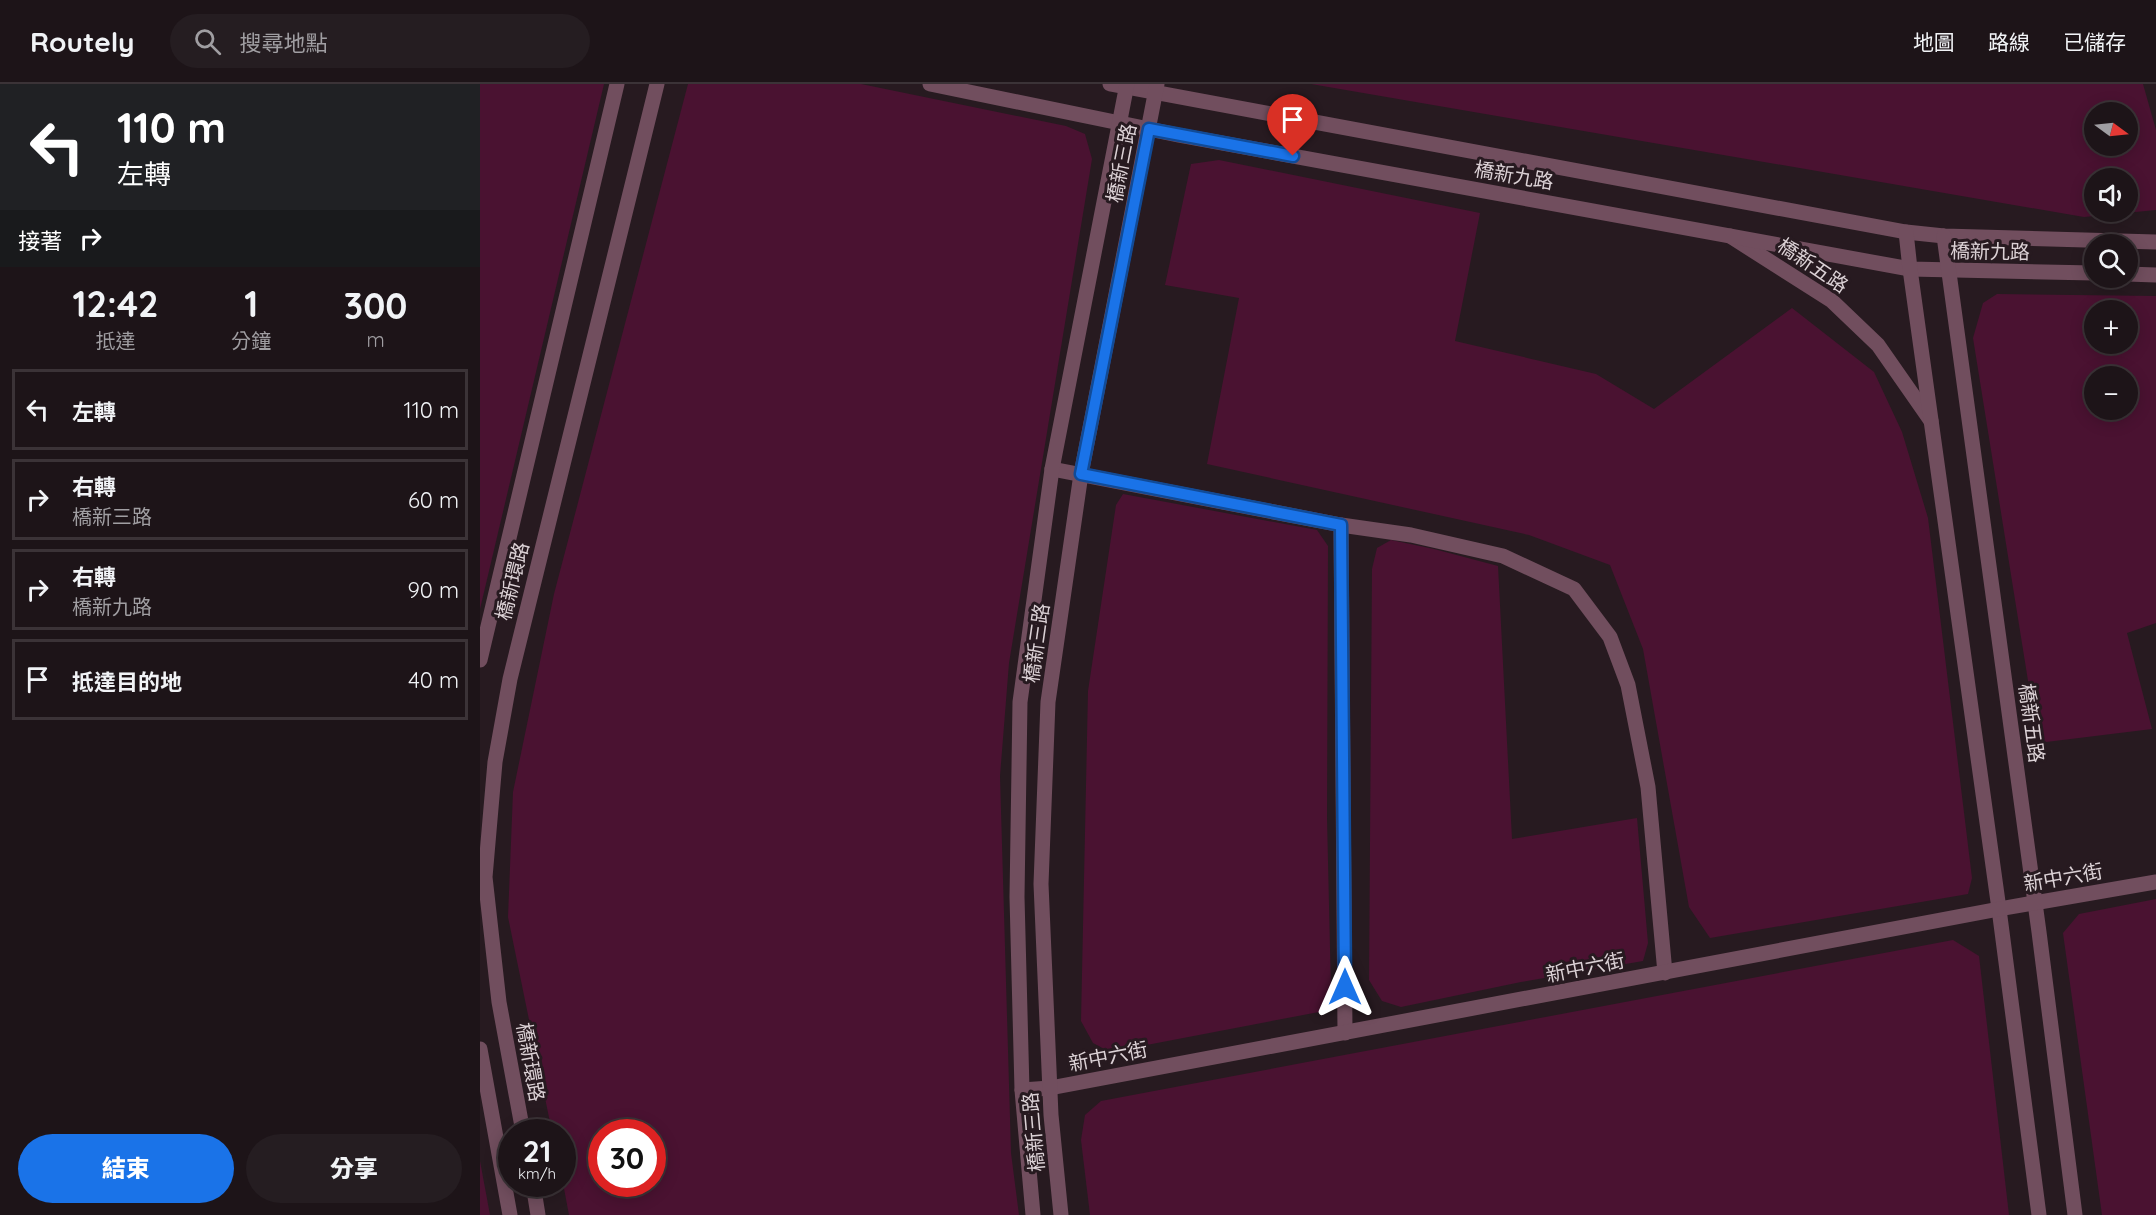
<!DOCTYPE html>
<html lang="zh-TW">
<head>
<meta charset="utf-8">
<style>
	:root { --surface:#1d1418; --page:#251d21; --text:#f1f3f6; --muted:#a09ea2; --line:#3b3337; --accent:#1a73e8 }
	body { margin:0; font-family:Quicksand,"Noto Sans TC",sans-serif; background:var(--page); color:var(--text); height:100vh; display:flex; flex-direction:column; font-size:22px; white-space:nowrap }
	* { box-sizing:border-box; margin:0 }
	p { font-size:20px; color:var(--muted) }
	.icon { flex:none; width:33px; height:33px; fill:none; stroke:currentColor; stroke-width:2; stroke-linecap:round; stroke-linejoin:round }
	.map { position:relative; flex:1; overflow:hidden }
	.sheet { display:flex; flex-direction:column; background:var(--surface); width:480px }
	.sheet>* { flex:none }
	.guide { background:#202124; color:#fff; overflow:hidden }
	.needle { width:39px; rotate:105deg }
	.tools { position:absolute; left:1604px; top:18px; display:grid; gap:12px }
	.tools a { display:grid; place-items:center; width:54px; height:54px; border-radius:50%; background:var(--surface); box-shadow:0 3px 15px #0003,0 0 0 2px var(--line); font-size:30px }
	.speed { position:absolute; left:18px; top:1035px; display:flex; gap:12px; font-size:30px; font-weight:700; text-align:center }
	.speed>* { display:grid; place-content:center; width:78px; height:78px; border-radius:50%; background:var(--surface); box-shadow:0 3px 15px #0003,0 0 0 2px var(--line); line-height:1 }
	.speed small { font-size:15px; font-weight:400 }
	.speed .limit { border:9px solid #d22; background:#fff; color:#111 }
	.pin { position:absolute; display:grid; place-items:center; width:51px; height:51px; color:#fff; margin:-62px -26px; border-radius:50% 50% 50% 0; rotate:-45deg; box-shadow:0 0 6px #0007 }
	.pin .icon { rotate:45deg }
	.me { position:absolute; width:66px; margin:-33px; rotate:0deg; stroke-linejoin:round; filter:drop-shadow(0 0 4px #0008) }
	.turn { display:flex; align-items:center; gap:21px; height:126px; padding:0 18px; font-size:27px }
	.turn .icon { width:78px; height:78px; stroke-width:2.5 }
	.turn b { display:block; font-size:42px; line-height:51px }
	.then { display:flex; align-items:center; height:57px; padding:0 18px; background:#0003; gap:12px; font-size:22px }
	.eta { display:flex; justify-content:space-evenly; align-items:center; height:102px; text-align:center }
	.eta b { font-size:36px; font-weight:800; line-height:42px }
	.primary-button { display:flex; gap:12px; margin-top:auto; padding:12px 18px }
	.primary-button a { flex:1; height:69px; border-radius:36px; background:var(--accent); color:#fff; font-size:24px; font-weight:800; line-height:69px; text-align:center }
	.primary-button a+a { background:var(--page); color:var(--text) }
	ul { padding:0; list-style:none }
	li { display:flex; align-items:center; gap:18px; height:81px; margin:0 12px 9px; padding:0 6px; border:3px solid var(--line); border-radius:0px }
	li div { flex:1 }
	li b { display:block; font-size:22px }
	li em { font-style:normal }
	header { display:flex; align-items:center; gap:36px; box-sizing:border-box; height:84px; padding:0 30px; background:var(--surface); border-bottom:2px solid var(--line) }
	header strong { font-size:28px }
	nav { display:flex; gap:33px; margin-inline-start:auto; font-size:21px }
	.search { width:420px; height:54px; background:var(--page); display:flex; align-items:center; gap:15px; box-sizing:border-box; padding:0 21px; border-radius:33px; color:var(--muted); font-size:22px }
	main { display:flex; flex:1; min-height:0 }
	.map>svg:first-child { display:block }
</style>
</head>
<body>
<header>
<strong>Routely</strong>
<div class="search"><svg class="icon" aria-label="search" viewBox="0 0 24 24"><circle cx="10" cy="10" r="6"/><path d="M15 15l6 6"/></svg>搜尋地點</div>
<nav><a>地圖</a><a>路線</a><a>已儲存</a></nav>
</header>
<main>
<section class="sheet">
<div class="guide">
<div class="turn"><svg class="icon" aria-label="left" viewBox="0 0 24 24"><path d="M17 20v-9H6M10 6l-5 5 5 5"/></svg><div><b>110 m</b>左轉</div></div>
<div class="then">接著<svg class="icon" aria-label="right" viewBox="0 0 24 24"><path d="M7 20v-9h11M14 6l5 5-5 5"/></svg></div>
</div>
<div class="eta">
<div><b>12:42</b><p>抵達</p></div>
<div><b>1</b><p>分鐘</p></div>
<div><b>300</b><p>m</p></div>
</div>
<ul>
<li><svg class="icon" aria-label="left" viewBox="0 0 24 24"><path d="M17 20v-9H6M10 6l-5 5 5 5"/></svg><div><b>左轉</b></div><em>110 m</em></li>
<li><svg class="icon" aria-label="right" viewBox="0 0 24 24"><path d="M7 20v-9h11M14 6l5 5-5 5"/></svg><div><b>右轉</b><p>橋新三路</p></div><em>60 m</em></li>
<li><svg class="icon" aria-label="right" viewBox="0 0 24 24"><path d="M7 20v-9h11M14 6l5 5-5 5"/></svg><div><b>右轉</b><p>橋新九路</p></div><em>90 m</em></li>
<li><svg class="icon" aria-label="arrive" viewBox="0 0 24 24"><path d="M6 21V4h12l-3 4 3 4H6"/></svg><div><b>抵達目的地</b></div><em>40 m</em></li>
</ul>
<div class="primary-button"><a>結束</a><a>分享</a></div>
</section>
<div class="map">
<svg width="1676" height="1131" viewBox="0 0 1676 1131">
	<rect width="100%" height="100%" fill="#271a20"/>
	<g fill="#4a1231" fill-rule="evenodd">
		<path d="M0 0H124L0 525Z"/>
		<path d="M208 0H381L586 42 605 50 612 75 529 579 520 692 531 1069 539 1131H89L83 1099 82 1048H72L28 833 33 708 74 510ZM122 1048H172V1100H122Z"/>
		<path d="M831 0H1663L1676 46V126L1604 133ZM1647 28V62H1614V28ZM1647 94V128H1614V94Z"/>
		<path d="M739 76 1000 129 975 257 1116 290 1174 325 1312 224 1394 288 1422 348 1448 434 1492 794 1488 810 1230 854 1209 823 1163 565 1130 481 1049 451 727 380 759 214 685 201 711 80Z"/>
		<path d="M1517 210 1676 212V539L1647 549 1672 645 1558 659 1493 254 1503 219ZM1614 226H1647V260H1614ZM1614 292H1647V326H1614Z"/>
		<path d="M643 410 837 446 848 462 847 734 851 908 844 927 630 968 613 959 601 937 608 607 636 421Z"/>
		<path d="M911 456 954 465 1018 482 1032 755 1157 734 1168 859 1163 877 1041 898 921 923 902 917 889 896 892 485 897 464Z"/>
		<path d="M1676 815V1131H1622L1583 849 1599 830Z"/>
		<path d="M1473 856 1499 872 1529 1131H610L601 1056 605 1031 621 1017Z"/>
		<path d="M0 1077 10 1131H0Z"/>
	</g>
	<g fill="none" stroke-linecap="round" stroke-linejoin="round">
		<path stroke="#714e5e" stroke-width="15" d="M1250 152 1352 217 1398 261 1451 337"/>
		<g stroke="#714e5e" stroke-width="15">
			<path d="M450 0 698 51 1430 185 1614 189"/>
			<path d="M630 0 1426 148 1464 152 1676 158"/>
			<path d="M1426 148 1430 185 1519 825 1559 1131"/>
			<path d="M1464 152 1559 848 1595 1131"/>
			<path d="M1647 190 1676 191"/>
			<path d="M572 385 861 441 931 451 1023 472 1094 505 1130 553 1148 601 1168 703 1185 889"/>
			<path d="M861 441 865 949"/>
			<path d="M0 576 137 0"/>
			<path d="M0 965 30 1131"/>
			<path d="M542 1006 570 1004 1519 825 1676 798"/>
			<path d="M43 1048 19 918 5 793 15 678 30 595 177 0"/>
			<path d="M53 1100 58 1131"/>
			<path d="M553 1131 542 1006 537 813 540 618 572 385 647 0"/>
			<path d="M581 1131 571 1031 561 800 568 618 601 390 677 0"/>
		</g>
	</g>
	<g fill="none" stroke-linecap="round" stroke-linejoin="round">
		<g stroke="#114b97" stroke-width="15">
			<path id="route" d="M813 72 669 45 601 390 861 441 865 903"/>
		</g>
		<use href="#route" stroke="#1a73e8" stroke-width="10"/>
	</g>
	<g text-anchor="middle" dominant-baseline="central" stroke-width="6" stroke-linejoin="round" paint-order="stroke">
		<g font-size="20" fill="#dbd1d5" stroke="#271a20">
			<text transform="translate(641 79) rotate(-79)">橋新三路</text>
			<text transform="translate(1034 91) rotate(10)">橋新九路</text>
			<text transform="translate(1510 167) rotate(1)">橋新九路</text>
			<text transform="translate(1333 181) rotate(34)">橋新五路</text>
			<text transform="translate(32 497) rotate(-76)">橋新環路</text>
			<text transform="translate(556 559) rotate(-82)">橋新三路</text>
			<text transform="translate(1552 639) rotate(82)">橋新五路</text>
			<text transform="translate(1583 793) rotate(-10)">新中六街</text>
			<text transform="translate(1105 883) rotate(-11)">新中六街</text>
			<text transform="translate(628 972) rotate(-11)">新中六街</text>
			<text transform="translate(51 978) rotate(80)">橋新環路</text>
			<text transform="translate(553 1048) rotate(-95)">橋新三路</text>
		</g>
	</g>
</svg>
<div class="tools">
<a><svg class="needle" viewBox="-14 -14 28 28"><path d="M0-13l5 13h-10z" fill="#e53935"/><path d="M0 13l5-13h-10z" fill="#a09ea2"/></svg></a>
<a><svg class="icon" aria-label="sound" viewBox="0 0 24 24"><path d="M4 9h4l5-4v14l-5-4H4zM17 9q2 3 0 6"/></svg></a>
<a><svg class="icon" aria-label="search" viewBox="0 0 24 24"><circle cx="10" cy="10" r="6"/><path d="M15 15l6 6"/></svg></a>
<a>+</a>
<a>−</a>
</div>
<div class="speed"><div>21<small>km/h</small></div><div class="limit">30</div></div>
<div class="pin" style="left:813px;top:72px;background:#d93025"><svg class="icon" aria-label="arrive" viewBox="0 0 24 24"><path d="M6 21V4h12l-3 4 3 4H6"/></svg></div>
<svg class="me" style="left:865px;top:903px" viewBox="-20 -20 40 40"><path d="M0-17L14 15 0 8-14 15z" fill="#1a73e8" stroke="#fff" stroke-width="4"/></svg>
</div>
</main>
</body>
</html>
